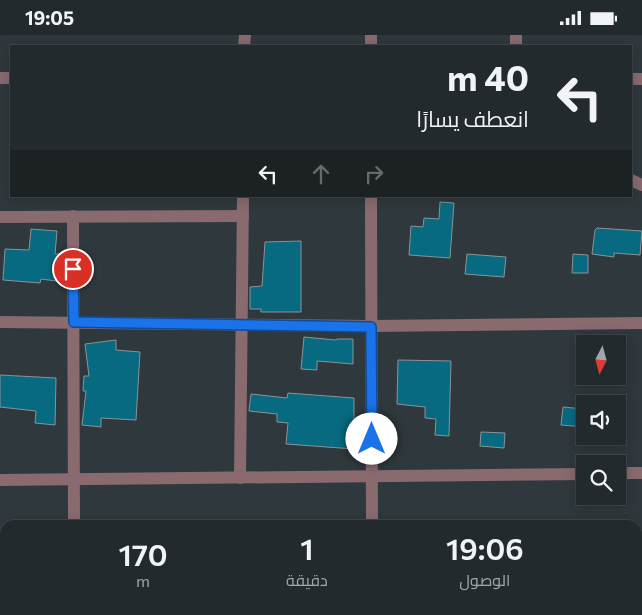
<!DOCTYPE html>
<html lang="ar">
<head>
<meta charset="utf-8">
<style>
	:root { --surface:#232a2d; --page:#2f3639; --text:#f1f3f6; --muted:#a3a7aa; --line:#404649 }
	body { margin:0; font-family:Commissioner,Cairo,sans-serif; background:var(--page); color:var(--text); direction:rtl; height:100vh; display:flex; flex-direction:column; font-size:19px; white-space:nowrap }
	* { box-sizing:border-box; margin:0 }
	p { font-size:16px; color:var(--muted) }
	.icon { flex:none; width:28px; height:28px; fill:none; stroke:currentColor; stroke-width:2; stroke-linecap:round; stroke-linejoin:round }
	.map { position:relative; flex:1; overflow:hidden; direction:ltr }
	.sheet { position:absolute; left:0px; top:485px; width:642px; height:95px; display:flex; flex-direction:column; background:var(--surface); border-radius:15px 15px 0 0; box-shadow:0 2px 12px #0003,0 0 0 1px var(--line); direction:rtl }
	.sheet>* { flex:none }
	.guide { position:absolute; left:10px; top:10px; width:622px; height:152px; border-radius:0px; box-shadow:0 2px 12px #0003,0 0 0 1px var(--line); direction:rtl; background:#232a2d; color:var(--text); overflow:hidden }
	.needle { width:32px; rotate:186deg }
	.controls { position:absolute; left:576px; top:300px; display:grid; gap:10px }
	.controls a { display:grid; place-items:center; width:50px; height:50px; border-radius:0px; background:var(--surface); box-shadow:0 2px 12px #0003,0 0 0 1px var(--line); font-size:25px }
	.pin { position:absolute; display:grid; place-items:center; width:42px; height:42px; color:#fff; margin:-21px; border:2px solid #fff; border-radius:50%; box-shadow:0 1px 5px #0007 }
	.me { position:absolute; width:55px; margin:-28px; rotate:0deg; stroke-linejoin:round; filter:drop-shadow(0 0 4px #0008) }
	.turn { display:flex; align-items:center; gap:18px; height:105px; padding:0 20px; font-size:22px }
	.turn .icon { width:65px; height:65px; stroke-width:2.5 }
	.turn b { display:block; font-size:35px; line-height:42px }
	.lanes { display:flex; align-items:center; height:48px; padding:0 20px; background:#0003; justify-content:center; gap:25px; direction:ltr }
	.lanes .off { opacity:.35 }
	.eta { display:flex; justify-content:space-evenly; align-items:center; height:85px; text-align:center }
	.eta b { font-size:30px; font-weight:600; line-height:35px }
	.status { display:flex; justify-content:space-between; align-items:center; height:35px; padding:0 25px; background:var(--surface); direction:ltr }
	.status svg { height:14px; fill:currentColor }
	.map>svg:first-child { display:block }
</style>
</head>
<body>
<div class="status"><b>19:05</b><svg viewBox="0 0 49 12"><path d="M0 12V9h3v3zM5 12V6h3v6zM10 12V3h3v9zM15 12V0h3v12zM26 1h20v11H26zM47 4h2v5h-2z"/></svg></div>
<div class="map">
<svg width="642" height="580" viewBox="0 0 642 580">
	<rect width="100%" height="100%" fill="#2f383c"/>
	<g fill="#086a81" stroke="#899498">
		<path d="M440 167 454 168 450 223 409 220 411 191 423 192 424 183 439 184Z"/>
		<path d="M597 193 642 196 640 220 614 218V222L592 219 595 195Z"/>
		<path d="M31 194 57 196 55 219H59L56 246 41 244 40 248 3 245 5 214 29 215Z"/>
		<path d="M301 206V277H261V274H250V252L262 251 265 207Z"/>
		<path d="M467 219 506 222 504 242 465 239Z"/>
		<path d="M573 219 588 220V238H572Z"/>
		<path d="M304 302 336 305 337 304H353V329L317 326V335L301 334Z"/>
		<path d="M116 305V315L140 317 136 385 101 383V392L82 390 86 356H83L84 341H89L85 309Z"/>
		<path d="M398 325 451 326 449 401 435 400 436 384 425 383V372L397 369Z"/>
		<path d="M0 340 56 343 55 390 35 388 36 376 0 372Z"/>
		<path d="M288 358 354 363V414L286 409 288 388 277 387V379L249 376 251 359 287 363Z"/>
		<path d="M563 372 585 374V392L561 390Z"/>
		<path d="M481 397 505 398 504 413 480 411Z"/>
	</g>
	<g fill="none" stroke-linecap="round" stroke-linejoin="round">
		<g stroke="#886a6f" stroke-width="12">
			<path d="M371 0V11"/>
			<path d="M244 11 245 0"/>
			<path d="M516 11V0"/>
			<path d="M0 43H11"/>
			<path d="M631 44H642"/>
			<path d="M631 145 642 150"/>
			<path d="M371 161 372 490"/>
			<path d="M73 181 74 490"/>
			<path d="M0 182 243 181"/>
			<path d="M0 287 371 291 642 288"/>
			<path d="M618 438H642"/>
			<path d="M240 443 243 161"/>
			<path d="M0 445 585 439"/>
			<path d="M0 547H5"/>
			<path d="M75 575V580"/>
			<path d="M372 575V580"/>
		</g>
	</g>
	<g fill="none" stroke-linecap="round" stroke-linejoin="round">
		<g stroke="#114b97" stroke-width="12">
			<path id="route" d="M73 234 74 287 371 292 372 404"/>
		</g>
		<use href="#route" stroke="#1a73e8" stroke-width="9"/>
	</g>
</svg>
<div class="controls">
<a><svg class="needle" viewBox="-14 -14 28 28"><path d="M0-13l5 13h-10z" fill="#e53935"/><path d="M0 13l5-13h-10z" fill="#a3a7aa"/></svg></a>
<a><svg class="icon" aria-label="sound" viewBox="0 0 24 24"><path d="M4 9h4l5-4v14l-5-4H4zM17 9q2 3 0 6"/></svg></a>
<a><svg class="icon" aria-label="search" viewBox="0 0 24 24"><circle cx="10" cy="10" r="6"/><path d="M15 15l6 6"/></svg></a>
</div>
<div class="pin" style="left:73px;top:234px;background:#d93025"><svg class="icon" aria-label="arrive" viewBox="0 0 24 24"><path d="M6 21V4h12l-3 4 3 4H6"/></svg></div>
<svg class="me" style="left:372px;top:404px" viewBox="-20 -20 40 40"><circle r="19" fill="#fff"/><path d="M0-13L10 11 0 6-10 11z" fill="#1a73e8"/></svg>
<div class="guide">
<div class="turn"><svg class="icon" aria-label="left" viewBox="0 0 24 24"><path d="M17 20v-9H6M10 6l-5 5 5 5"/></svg><div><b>40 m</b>انعطف يسارًا</div></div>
<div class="lanes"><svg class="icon" aria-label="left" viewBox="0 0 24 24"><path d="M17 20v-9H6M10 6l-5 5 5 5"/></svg><svg class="icon off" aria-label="ahead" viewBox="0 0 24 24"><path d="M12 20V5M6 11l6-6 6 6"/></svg><svg class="icon off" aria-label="right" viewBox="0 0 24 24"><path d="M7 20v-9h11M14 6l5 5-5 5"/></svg></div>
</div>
<section class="sheet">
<div class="eta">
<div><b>19:06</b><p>الوصول</p></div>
<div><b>1</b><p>دقيقة</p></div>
<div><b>170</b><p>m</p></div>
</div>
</section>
</div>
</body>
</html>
